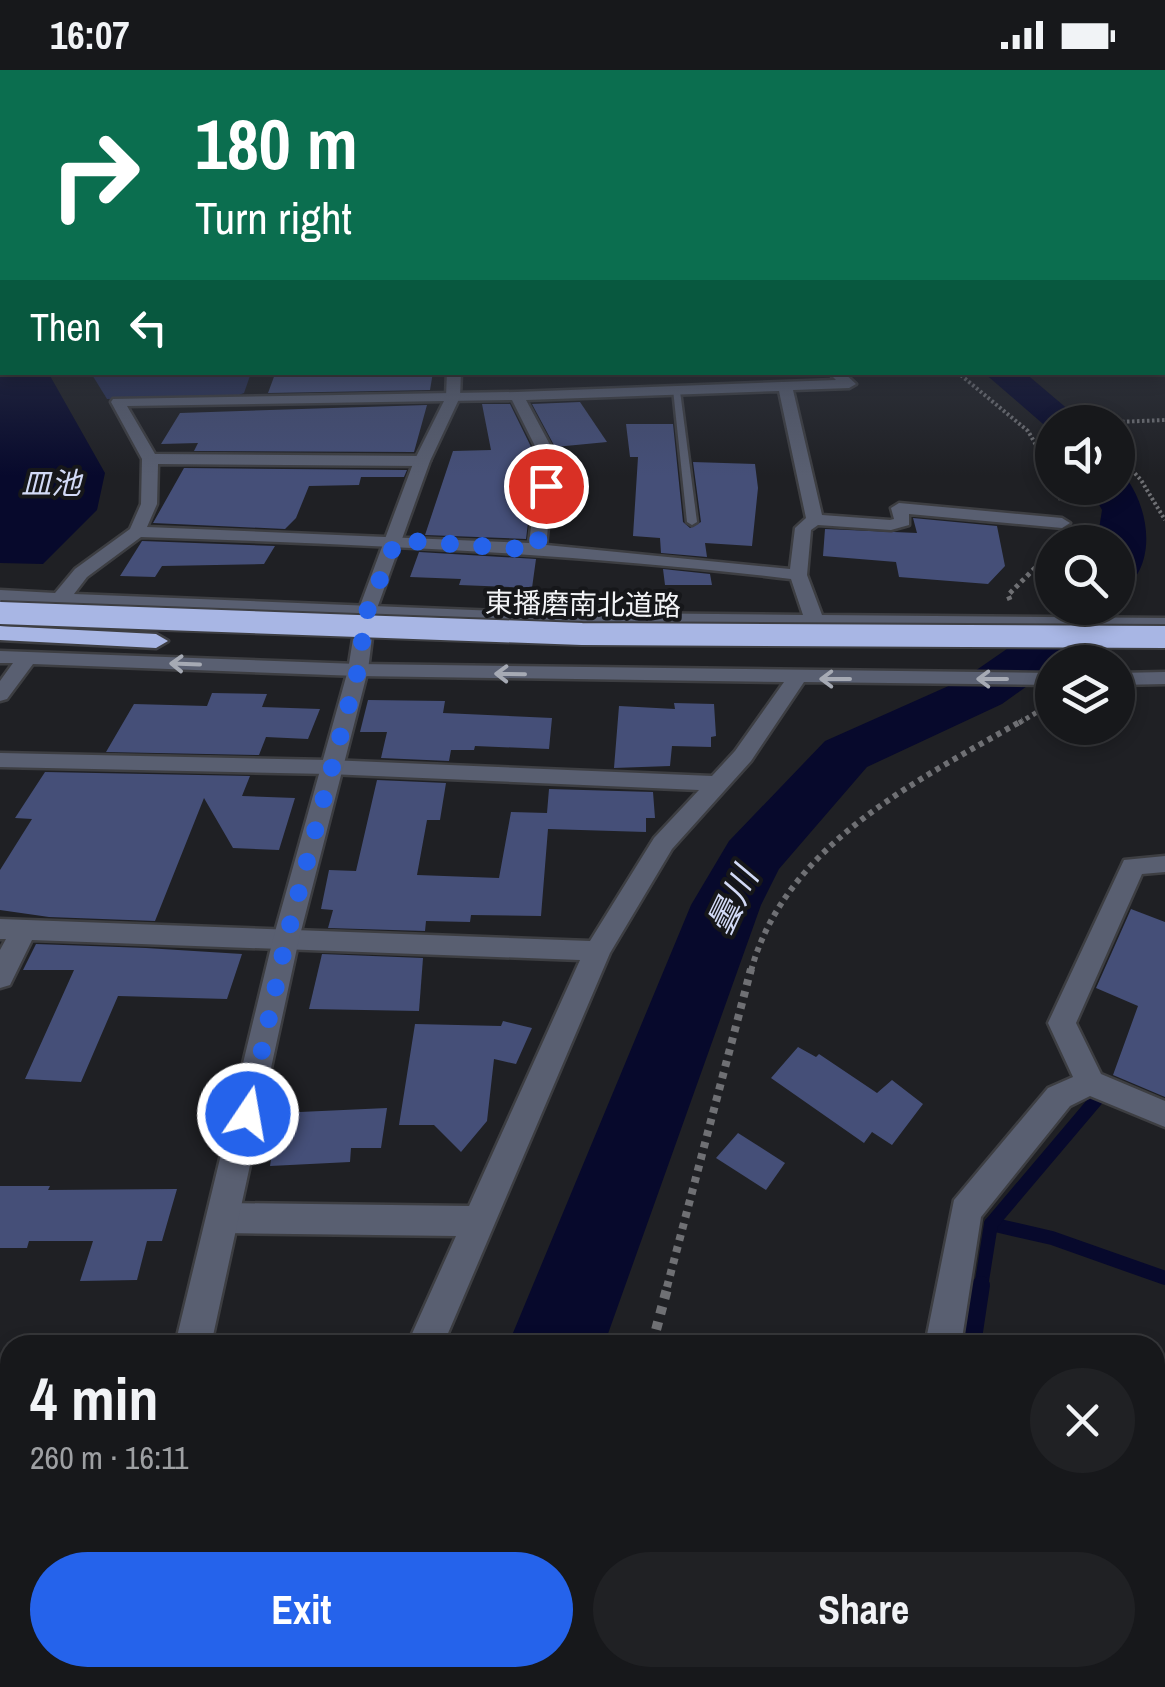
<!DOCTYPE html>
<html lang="en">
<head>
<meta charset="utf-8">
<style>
	:root { --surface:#17181b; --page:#202124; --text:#f1f3f6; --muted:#9ea0a3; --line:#36373a; --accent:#2563eb }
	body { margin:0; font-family:"Archivo Narrow","Noto Sans JP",sans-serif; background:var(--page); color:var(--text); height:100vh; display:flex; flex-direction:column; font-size:38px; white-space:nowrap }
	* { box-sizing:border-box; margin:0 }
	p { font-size:32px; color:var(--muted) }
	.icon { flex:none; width:55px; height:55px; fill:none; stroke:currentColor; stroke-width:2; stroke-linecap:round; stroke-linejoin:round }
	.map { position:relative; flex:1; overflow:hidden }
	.sheet { position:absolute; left:0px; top:1265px; width:1165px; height:352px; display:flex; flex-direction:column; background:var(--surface); border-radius:30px 30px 0 0; box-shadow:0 5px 15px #0003,0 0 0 2px var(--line) }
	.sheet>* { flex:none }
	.guide { position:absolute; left:0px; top:0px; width:1165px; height:305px; box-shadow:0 5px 15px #0003,0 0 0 2px var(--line); background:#0b6e4f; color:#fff; overflow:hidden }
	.fabs { position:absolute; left:1035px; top:335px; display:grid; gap:20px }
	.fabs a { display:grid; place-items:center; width:100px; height:100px; border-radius:50%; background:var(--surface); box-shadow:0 5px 15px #0003,0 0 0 2px var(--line); font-size:50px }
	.pin { position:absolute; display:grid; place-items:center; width:85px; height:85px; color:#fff; margin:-42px; border:5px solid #fff; border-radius:50%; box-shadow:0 2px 10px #0007 }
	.me { position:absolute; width:110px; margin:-55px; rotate:12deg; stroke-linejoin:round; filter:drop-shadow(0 0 8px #0008) }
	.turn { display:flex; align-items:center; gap:35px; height:210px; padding:0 30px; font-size:45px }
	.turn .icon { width:130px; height:130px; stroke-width:2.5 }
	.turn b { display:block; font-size:70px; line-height:85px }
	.then { display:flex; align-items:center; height:95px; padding:0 30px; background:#0003; gap:20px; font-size:38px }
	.round { display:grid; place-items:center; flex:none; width:105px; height:105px; border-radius:52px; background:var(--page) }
	.head { display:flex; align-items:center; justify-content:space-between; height:170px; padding:0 30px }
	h1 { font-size:60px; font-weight:800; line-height:75px }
	.cta { display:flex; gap:20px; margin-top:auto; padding:20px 30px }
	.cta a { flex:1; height:115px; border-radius:60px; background:var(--accent); color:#fff; font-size:40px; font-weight:800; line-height:115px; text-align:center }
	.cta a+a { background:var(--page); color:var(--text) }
	.status { display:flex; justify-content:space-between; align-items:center; height:70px; padding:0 50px; background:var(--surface); direction:ltr }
	.status svg { height:28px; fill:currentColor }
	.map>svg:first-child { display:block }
</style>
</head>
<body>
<div class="status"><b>16:07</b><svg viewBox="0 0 49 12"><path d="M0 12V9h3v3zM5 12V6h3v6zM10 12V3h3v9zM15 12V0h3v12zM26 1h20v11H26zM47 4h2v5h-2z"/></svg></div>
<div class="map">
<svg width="1165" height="1617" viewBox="0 0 1165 1617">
	<rect width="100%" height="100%" fill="#1f2024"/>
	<path fill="#2b3358" d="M91 303H251L244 323 234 327 107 329Z"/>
	<path fill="#07092c" d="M0 274 2 302 49 304 105 403 97 440 43 494 0 493Z"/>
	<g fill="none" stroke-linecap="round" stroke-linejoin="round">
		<g stroke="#07092c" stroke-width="14">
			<path d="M991 1154 1052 1168 1165 1208"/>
			<path d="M981 1217 991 1154 1096 1030"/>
		</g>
		<path stroke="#07092c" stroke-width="18" d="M972 1275 981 1215"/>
		<g fill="#07092c" fill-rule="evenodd">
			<path d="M983 302H1024L1083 352H1052L1050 360Z"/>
			<path d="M1118 406 1127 409C1146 436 1155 479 1135 508L1118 512V472H1097L1102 440 1090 418H1118Z"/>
			<path d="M1118 535 1119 538C1105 558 1078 590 1052 592V598L1002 634 867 697 779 799 761 835 604 1275H508L691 835 729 771 825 671 962 610 1066 538Z"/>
			<path d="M369 1608H487L483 1617H365Z"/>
		</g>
	</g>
	<g fill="#454f78">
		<path d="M433 302 430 320 268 323 275 304Z"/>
		<path d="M580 332 607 372 555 377 532 334Z"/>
		<path d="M482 334H510L536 387 526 469 425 465 453 381 491 380Z"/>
		<path d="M427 335 414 382 194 381 198 373 161 374 180 343Z"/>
		<path d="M626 354H673L683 452 690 458 701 452 693 392 755 394 758 418 752 476 705 473 707 487 661 483 660 468 633 466 638 387H630Z"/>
		<path d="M184 398 407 400 404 407H361L359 415 309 416 296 448 285 459 153 453Z"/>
		<path d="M913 448 997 456 1005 496 988 514 899 507 896 492 823 486 825 459 917 463Z"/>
		<path d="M142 471 222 474 275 476 264 494 162 496 155 507 120 506Z"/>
		<path d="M419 482 536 489 532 518 459 515 461 509 410 507Z"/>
		<path d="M663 499 710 504 712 515H665Z"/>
		<path d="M212 623 267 624 262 637 320 639 308 669 266 667 259 685 106 682 134 634 207 636Z"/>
		<path d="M368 630 445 631 443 643 552 648 549 679 475 676 474 680H451L449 691 381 688 387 662H360Z"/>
		<path d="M674 633 714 634 716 666 711 667V677L672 676 670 696 614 698 619 636 675 639Z"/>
		<path d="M45 702 250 706 242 726 295 728 279 780 233 778 204 728 155 851 49 847 0 840V800L32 749 15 748Z"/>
		<path d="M377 710 446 713 440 750H427L417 805 499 808 511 742 547 743 549 719 653 722 655 748H646V762L548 759 541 846 471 845 470 852 426 851 425 861 328 858 333 840 321 839 329 800 356 801Z"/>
		<path d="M1131 839 1165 852V1027L1113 1005 1138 936 1096 918Z"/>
		<path d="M36 874 146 878 242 884 227 929 118 926 81 1012 25 1009 74 900H23Z"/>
		<path d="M322 884 423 888 419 941 309 939Z"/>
		<path d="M503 951 532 958 516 994 494 989 487 1051 461 1082 434 1055H399L415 954 501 956Z"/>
		<path d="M798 977 816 987 819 984 877 1023 892 1010 923 1034 892 1075 872 1062 864 1073 771 1008Z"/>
		<path d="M387 1038 381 1078H351L350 1092 270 1096 278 1043Z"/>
		<path d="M738 1063 785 1093 766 1120 716 1088Z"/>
		<path d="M0 1116H50L48 1120 177 1119 162 1171H147L137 1210 80 1211 93 1171H29L27 1178H0Z"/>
	</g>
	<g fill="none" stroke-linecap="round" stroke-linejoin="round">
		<g stroke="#3d3e42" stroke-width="5">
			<path id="service" d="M673 319 680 321 697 452 692 455 687 452Z"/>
		</g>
		<g stroke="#3d3e42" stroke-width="5">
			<g id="minor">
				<rect x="1162" y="211" width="3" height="6"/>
				<path d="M2 242V250L0 251V243Z"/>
				<path d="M828 302H843L856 314 849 318 793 320 822 445 890 450 894 449 891 438 899 433 1062 448 1070 453 1062 458 909 444V455L891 460 818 455 811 460 807 505 822 545 1165 548V560L521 554 0 532V520L55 523 75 499 130 459 141 434 142 389 111 332 113 329 517 322 836 310ZM779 321 806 448 795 458 790 499 546 475 556 386 526 330ZM512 330 540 386 529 473 147 457 157 434 158 394 422 396 430 391 422 386 155 384 127 336ZM141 467C358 474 575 483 791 509L803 545 521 542 74 524 87 507Z"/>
				<path d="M0 581 358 594 1052 603V615L804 612 751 691 672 779 610 883 443 1275H407L456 1166 225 1163 213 1159 209 1148 213 1137 225 1133 469 1136 580 890 32 870 10 915 0 918V880L6 869H0V849L590 871 654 768 699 720 329 704 0 697V683L329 690 712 706 735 681 784 612 358 606 33 594 7 629 0 631V611L13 593H0Z"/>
				<path d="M1165 602V614L1118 615V603Z"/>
				<path d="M1165 786V802L1142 804 1076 953 1101 1004 1165 1031V1057L1090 1026 1070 1036 981 1147 961 1275H925L954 1130 1048 1018 1073 1007 1048 953 1124 790Z"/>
				<path d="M262 1608H306L302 1617H258Z"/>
				<path d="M860 1608H904L900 1617H856Z"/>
				<path d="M1061 1608H1136L1140 1617H1065Z"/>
			</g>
		</g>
		<g stroke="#3d3e42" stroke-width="5">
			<g id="tertiary">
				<path d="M447 302H461L460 327 430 391 375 544 368 600 299 869 211 1275H175L273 869 348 600 357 544 414 391 446 327Z"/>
				<path d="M0 1592H10V1608H131L127 1617H0Z"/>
			</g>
		</g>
		<g stroke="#3d3e42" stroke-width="5">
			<path id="secondary" d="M1162 270 1165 271V280L1162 279Z"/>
		</g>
		<g stroke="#3d3e42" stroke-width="5">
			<path id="motorway" d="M0 556 156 564 168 571 156 578 0 570Z"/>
		</g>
		<g stroke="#6f7074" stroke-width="4" stroke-dasharray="2.5 2.5" stroke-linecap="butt">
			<path d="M957 302 1028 361 1052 403"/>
			<path d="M1117 352 1165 350"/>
			<path d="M1118 385 1141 410 1165 450"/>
			<path d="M1057 418 1061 431"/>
		</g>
		<g stroke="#6f7074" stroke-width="5" stroke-dasharray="4 4" stroke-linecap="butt">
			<path d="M1010 530 1008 525 1052 481"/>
			<path d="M1019 653 1049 635"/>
		</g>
		<path stroke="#6f7074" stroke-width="6" stroke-dasharray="5 5" stroke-linecap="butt" d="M751 901C785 774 919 710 1023 650"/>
		<path stroke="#6f7074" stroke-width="8" stroke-dasharray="6 6" stroke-linecap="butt" d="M667 1217 751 899"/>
		<g stroke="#6f7074" stroke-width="10" stroke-dasharray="8 8" stroke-linecap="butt">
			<path d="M652 1275 668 1215"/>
			<path d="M562 1617 565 1608"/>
		</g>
		<use href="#service" fill="#595f71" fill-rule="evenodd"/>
		<use href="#minor" fill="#595f71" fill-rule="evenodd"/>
		<use href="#tertiary" fill="#595f71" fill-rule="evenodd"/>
		<use href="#secondary" fill="#7982a0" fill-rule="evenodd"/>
		<use href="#motorway" fill="#a8b6e4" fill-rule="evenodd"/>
		<g stroke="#3d3e42" stroke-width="26" stroke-linecap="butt">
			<path id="motorway-bridge" d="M0 543 582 564 1165 567"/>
		</g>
		<use href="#motorway-bridge" stroke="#a8b6e4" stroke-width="22"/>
	</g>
	<defs><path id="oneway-shaft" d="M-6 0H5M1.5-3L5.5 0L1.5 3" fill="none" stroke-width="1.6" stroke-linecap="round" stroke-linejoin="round" transform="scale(2.5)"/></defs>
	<g stroke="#a6aab4">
		<use href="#oneway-shaft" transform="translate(185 594) rotate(-178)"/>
		<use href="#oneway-shaft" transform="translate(510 604) rotate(-179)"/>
		<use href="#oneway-shaft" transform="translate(835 609) rotate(180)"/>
		<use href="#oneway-shaft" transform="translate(992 609) rotate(-180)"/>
	</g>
	<linearGradient id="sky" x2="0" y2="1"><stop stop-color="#111214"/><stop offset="0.44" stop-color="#3c4250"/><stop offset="1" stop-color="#3c4250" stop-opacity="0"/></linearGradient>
	<rect width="1165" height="406" fill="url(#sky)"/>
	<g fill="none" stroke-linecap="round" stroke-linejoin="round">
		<path stroke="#2563eb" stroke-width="18" stroke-dasharray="0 32.4" d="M248 1044 286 870 358 600 366 544 396 470 537 480 546 416"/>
	</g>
	<g text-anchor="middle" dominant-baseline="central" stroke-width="8" stroke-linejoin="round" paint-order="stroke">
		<g font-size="28" fill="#f3f4f7" stroke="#16171a">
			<text transform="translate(583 534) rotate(1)">東播磨南北道路</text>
		</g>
		<g font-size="30" font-style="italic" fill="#d2daf6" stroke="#16171a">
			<text x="51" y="413">皿池</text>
		</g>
		<g font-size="35" font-style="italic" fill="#d2daf6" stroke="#16171a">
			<text transform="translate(732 831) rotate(-64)">曇川</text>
		</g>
	</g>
</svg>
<div class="fabs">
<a><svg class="icon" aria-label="sound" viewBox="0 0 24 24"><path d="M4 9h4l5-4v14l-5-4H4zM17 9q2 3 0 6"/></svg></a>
<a><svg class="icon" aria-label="search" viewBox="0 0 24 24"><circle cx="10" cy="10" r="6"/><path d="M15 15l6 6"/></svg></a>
<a><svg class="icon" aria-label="layers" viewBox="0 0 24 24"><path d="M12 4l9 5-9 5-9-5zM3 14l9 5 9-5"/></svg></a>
</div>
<div class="pin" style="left:546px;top:416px;background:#d93025"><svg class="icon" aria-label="arrive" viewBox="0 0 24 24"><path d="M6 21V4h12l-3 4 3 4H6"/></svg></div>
<svg class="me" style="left:248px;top:1044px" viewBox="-20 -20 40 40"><circle r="17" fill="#2563eb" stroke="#fff" stroke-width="3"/><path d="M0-11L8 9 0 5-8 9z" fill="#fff"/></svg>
<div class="guide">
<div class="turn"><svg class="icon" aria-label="right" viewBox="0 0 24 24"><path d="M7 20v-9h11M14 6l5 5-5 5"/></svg><div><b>180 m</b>Turn right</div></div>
<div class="then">Then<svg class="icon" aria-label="left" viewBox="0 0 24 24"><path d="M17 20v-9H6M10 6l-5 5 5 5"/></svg></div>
</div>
<section class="sheet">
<div class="head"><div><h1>4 min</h1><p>260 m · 16:11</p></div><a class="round"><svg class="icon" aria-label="close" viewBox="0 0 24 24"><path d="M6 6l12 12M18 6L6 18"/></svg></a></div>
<div class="cta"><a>Exit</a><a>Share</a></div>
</section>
</div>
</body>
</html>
